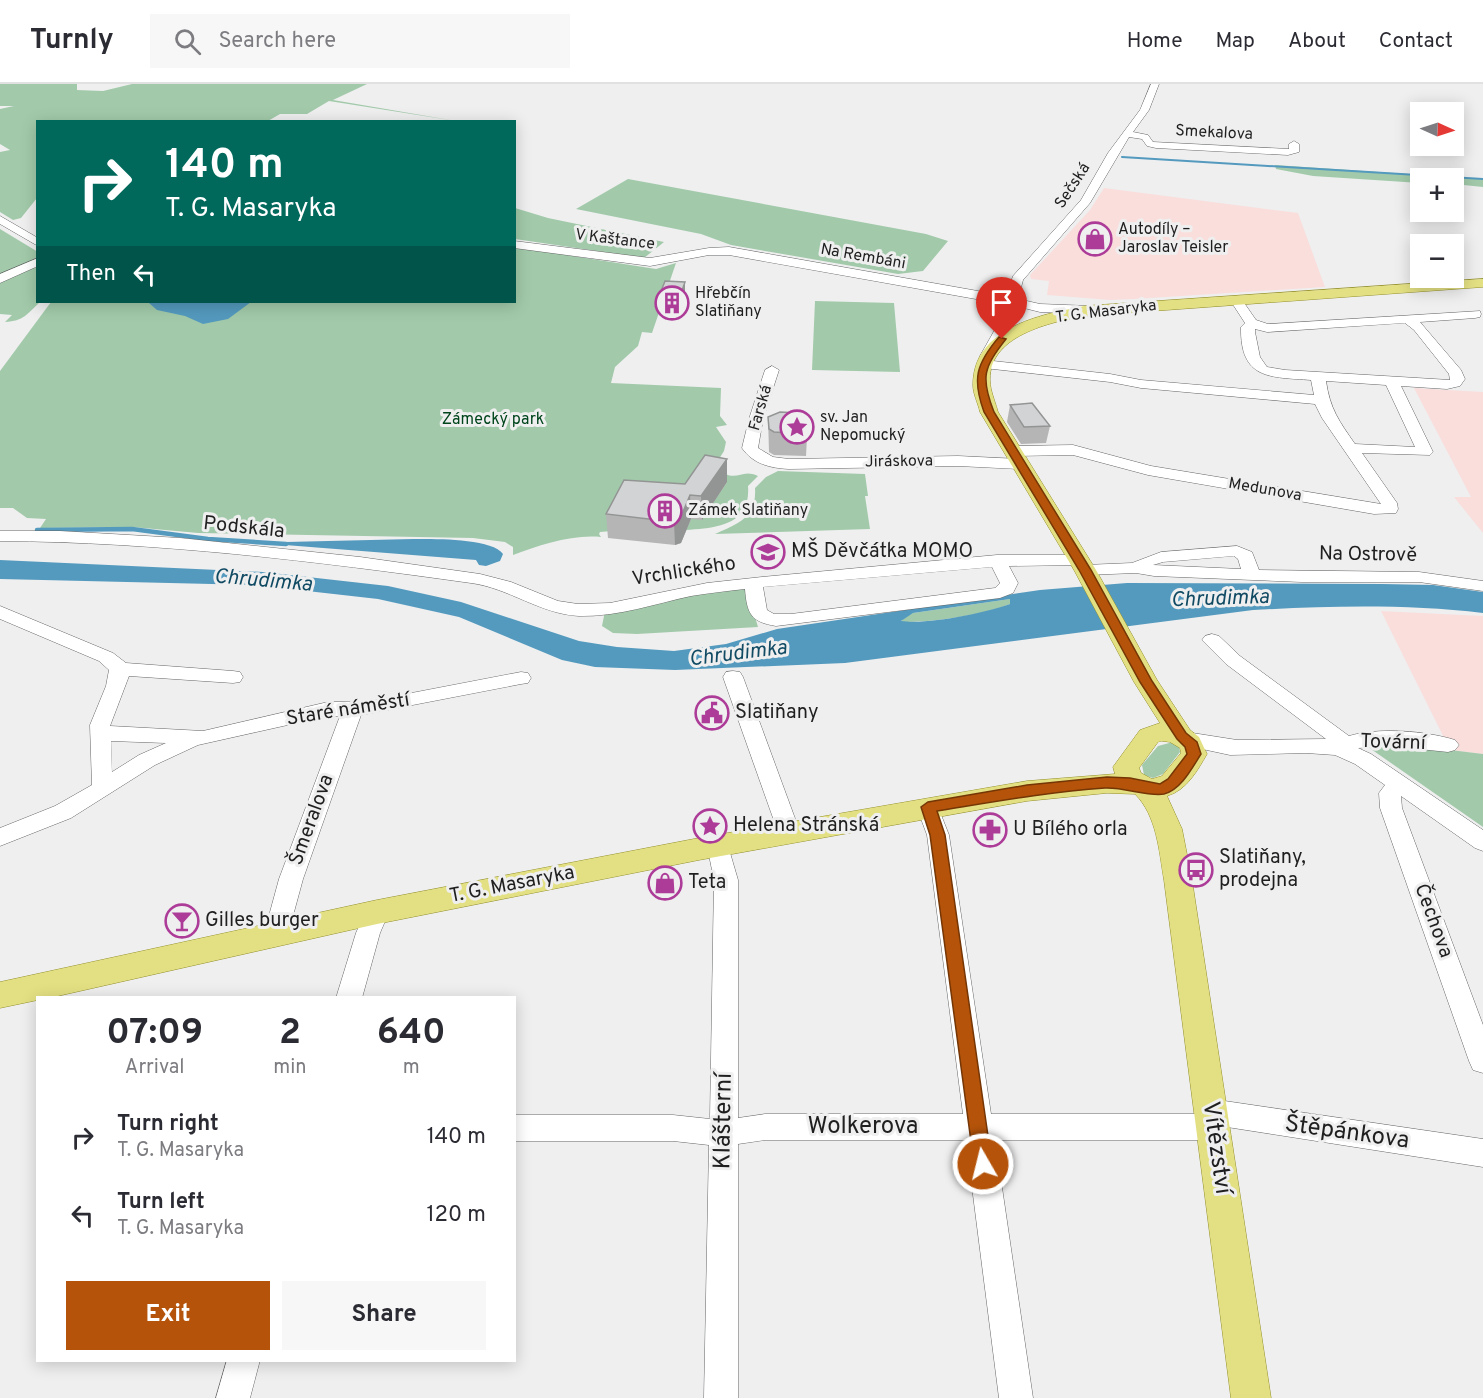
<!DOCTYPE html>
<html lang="en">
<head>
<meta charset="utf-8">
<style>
	:root { --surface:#fff; --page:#f7f7f7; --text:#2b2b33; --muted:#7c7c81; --line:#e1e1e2; --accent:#b45309 }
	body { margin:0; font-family:Overpass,sans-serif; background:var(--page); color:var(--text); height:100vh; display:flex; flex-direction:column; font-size:22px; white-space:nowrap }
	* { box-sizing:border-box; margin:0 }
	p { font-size:20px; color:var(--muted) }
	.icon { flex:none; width:33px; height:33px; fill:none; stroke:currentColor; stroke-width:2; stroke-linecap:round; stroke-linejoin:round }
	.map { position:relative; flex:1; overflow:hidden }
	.panel { position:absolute; left:36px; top:912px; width:480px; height:366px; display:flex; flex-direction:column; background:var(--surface); border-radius:0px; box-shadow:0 3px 15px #0003 }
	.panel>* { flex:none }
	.top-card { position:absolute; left:36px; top:36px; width:480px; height:183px; border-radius:0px; box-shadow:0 3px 15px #0003; background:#00695c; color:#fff; overflow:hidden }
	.needle { width:39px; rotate:93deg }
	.buttons { position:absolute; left:1410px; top:18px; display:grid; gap:12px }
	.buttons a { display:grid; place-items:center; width:54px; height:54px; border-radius:0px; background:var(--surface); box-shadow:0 3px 15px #0003; font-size:30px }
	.pin { position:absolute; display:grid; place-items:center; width:51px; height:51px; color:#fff; margin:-62px -26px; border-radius:50% 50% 50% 0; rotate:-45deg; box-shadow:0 0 6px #0007 }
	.pin .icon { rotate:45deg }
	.me { position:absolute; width:66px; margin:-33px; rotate:352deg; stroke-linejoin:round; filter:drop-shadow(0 0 4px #0008) }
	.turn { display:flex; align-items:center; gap:21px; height:126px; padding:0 30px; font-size:27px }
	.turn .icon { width:78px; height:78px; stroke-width:2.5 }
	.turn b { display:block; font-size:42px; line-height:51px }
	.then { display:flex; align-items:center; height:57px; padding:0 30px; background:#0003; gap:12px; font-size:22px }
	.eta { display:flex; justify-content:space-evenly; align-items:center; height:102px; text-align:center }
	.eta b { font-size:36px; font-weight:700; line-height:42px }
	.button { display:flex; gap:12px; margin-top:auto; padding:12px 30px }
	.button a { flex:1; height:69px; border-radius:0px; background:var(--accent); color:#fff; font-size:24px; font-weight:700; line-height:69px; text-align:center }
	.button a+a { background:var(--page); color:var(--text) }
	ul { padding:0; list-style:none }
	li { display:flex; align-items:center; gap:18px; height:78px; padding:0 30px }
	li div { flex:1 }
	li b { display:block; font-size:22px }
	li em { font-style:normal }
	header { display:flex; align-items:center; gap:36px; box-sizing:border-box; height:84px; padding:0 30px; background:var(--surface); border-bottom:2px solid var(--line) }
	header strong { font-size:28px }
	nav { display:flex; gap:33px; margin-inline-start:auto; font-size:21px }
	.search { width:420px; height:54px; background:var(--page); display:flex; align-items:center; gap:15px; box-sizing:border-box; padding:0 21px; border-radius:0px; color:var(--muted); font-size:22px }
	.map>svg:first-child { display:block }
</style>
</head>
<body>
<header>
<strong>Turnly</strong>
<div class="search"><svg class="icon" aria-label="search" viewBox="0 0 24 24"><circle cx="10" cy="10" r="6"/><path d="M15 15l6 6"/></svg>Search here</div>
<nav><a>Home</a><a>Map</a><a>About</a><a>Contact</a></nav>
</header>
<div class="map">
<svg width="1483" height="1314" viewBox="0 0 1483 1314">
	<rect width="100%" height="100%" fill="#efeff0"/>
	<g fill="#f9dedc">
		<path d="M1104 104 1298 129 1325 203 1135 215 1110 216 1047 211 1049 197 1031 195 1030 191 1090 126Z"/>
		<path d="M1414 304 1483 308V449L1454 413H1471Z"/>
		<path d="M1381 527 1483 532V670L1450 666Z"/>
	</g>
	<g fill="#a2caaa">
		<path d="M0 0H77V6L103 7 132 0H367L333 16 456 37 329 17 307 30H280L268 37 38 38 37 114 21 134 13 136 0 128V68L10 66 0 60V25L14 22H0Z"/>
		<path d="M1275 81 1483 95V103L1454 100V94H1420V99L1313 92 1276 85Z"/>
		<path d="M628 95 926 150 948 157 923 187 898 190 731 161 701 150 576 125Z"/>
		<path d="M515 124 548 134 664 158 644 174 515 155Z"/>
		<path d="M0 145 38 168 37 175 0 193Z"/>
		<path d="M515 163 656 185 676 179 652 249 642 248 638 262 615 283 611 299 721 304 720 332 727 341 716 343 726 358 724 367 714 383C738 402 739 383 758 392L748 402C751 441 717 444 686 446L691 435H702L727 398 612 447 600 448 599 450 601 453C573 450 539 461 513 471V463L505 458 473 454 198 449 132 443 40 444 46 435 27 434 13 424H0V287L51 218H514Z"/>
		<path d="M31 184H37L38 218H40C27 230 24 237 5 238L12 231 0 230V199Z"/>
		<path d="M815 217 894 219 900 288 812 286Z"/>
		<path d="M778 387 865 390 868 412H865L870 445 715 450C738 440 757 433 755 404L766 393Z"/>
		<path d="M746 503 758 543 637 550 613 549 602 542 605 527 666 514Z"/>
		<path d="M1010 515V520C979 532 934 538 901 538L904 533 913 529Z"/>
		<path d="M1377 657 1483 670V743L1368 663Z"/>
		<path d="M1173 658 1179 663 1180 668 1163 690 1153 694 1144 691 1142 681 1158 662Z"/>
	</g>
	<g fill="#549abe" fill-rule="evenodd">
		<path d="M149 219V218H251L228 235 203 240 185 232 157 226Z"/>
		<path d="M413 455C433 455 492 454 503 470L500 477 486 482 479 481 476 476 285 461 286 458Z"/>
		<path d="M0 476 263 488 388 502 461 518 579 557 617 563 674 567 726 560 777 545 1040 506 1127 499 1382 500 1433 501 1483 508V529C1407 520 1329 522 1253 526L845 579 675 586 595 583 562 576 459 533 378 515 254 501 0 495ZM1010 515V520C985 529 927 541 901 537L913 529Z"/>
	</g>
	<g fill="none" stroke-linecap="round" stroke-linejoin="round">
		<path stroke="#549abe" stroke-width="2" d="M1122 73 1483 95"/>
		<path stroke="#549abe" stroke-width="4.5" d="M37 446 132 445 208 455 286 460"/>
		<g stroke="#656667" stroke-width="1">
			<g id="minor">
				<path d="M1151 0H1159L1149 26 1133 48 1148 51 1153 58 1289 65V60L1294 57 1299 60V68L1288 71 1156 64 1147 62 1142 55 1129 53 1090 119 1023 196 1018 215 1040 220 1091 222 1097 226 1091 230 1040 228 1016 222 1012 240 992 275H982L980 272 998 240 1004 220 729 171H709L650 182 514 164V157L650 174 709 164 729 163 1006 212 1013 192 1081 116 1108 69 1140 26Z"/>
				<path d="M0 132 38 154V162L0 140Z"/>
				<path d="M38 174V182L0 199V190Z"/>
				<path d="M1236 212 1240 213 1256 236 1268 240 1480 227 1481 230 1480 233 1475 234 1420 238 1461 286 1465 295 1460 302 1447 305 1401 302 1433 368 1430 371 1362 369 1397 419 1398 425 1396 429 1374 430 1148 391 1073 371 1012 372 1004 367 1012 362 1073 361 1151 382 1381 420 1322 334 1315 320 1141 304 1110 298 984 284 977 280 984 276 1110 290 1141 296 1314 311 1311 296C1270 293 1240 296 1241 243L1245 239 1230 216ZM1405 239 1414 246 1449 290 1450 296 1285 286 1267 283 1260 273 1255 248V245L1267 248ZM1326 297 1386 301 1415 363 1355 360C1339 337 1330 325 1326 297Z"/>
				<path d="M772 282 779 286 763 335 758 364 773 373 789 375 958 372 1020 375 1028 380 1020 385 958 382 789 385C770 384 753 380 742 364L749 335 765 286Z"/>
				<path d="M0 447H60L180 454 360 473 480 490 511 498 558 517 578 520 610 519 707 499 762 493 997 471H1079L1085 472 1088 476 1085 480 1079 481 1009 482 1018 499 1013 509 1000 514 776 542C751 538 747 530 745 505 727 507 709 509 691 512 654 520 617 533 579 532 540 530 509 504 471 499 314 477 158 458 0 457ZM992 483 1000 499 995 504 791 530H774L767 526 763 503Z"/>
				<path d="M1237 462 1252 468 1259 486 1419 488 1483 497V507L1419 498H1302L1154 492 1136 489 1085 491 1079 490 1076 486 1079 482 1085 481 1132 479 1161 468ZM1234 472 1238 475 1241 485 1153 481 1163 478Z"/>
				<path d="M0 522 113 569 126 579 233 587 240 588 243 593 240 598 233 599 129 592 110 642 203 647 328 618 370 617 521 588 528 589 531 594 528 599 521 600 361 631 303 795 294 828 293 849 290 856 281 859 272 856 269 849 270 828 279 795 340 632H328L198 661 155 681 71 734 0 762V744L55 722 92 701 90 641 106 602 109 586 99 577 0 535ZM111 657 166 659 139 671 112 688Z"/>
				<path d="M1212 550 1219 552 1240 572 1349 652C1379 643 1426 647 1455 656L1459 661 1455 666 1448 668 1391 662 1358 664 1371 670 1483 746V767L1475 764 1401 712 1402 724 1483 941V989L1473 986 1469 977 1380 724 1379 709 1385 701 1355 680 1335 671 1306 669 1230 671 1179 660 1176 655 1179 650 1186 648 1237 656 1326 655 1226 580 1202 556 1205 552Z"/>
				<path d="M733 587 740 588 743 593 800 748 797 754 789 757 781 754 778 748 723 593 726 588Z"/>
				<path d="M928 716 936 718 949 751 991 1030H1198L1201 1019 1211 1015 1483 1055V1083L1227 1043 1223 1052 1213 1056H995L1033 1314H999L966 1056H765L738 1060V1314H704L709 1061 673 1057H514V1031H673L710 1035 714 796 707 761 710 755 718 752 726 755 738 796V1034L765 1030H963L927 751 917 724 920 718Z"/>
				<path d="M377 818 386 821 389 828 380 849 362 914H336L356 849 368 821Z"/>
				<path d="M227 1276H260L250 1314H216Z"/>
			</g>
		</g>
		<g stroke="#938f2b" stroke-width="1">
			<path id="major" d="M1483 195V203L1084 232C1046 239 981 254 991 305 993 313 996 321 998 328L1096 486 1157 596 1190 646 1199 653 1207 670C1197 687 1187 706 1167 712L1182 745 1192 796 1271 1314H1231L1164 796C1159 767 1157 732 1135 710L1107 709 1027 717 699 776 377 840 49 914H38V916L0 924V898L377 816 699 754 1027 697 1115 690 1113 683 1140 646 1160 639 1134 598 1074 486 980 328C978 319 973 310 973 301 973 244 1039 231 1084 222ZM1162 657 1170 658 1180 664 1181 669 1162 692 1152 695 1141 689 1139 684 1158 658Z"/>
		</g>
		<use href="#minor" fill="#fff" fill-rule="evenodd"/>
		<use href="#major" fill="#e3e083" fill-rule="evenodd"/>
	</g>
	<g fill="#b5b5b6">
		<path d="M685 198V208L677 231 657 230 656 220Z"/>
		<path d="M1010 321 1050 342 1046 359 1021 360 1007 338Z"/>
		<path d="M768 333 808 334 806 372 774 371 769 368Z"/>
		<path d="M727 398 702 436 691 435 681 459 675 461 608 454 606 430 685 400Z"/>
	</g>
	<g fill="#939494">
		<path d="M685 198V208L677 231V221Z"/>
		<path d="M727 375V398L702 436 701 412Z"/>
		<path d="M690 411 691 435 681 459 675 461 674 438Z"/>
	</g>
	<g fill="#d2d3d4" stroke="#939494" stroke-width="1.5">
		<path d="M665 197 685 198 677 221 656 220Z"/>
		<path d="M1032 319 1050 342 1024 343 1010 321Z"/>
		<path d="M780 328 799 329 808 334 807 350 774 348 769 345 768 333Z"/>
		<path d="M705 371 727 375 701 412 690 411 680 435 674 438 606 430 624 396 685 400Z"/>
	</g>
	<path fill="#b45309" stroke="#753606" stroke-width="1.5" d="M999 253 1006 255C984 283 980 293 994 328L1091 486 1152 597 1186 649 1197 658 1201 670C1192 684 1181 706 1164 710 1149 713 1124 703 1105 704 1048 708 993 718 937 727L945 751 992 1080 990 1086 983 1089 976 1086 974 1080 930 751 921 723 928 718 1027 701 1107 693 1130 694 1160 700 1168 695 1187 670 1185 663 1177 655 1140 598 1079 486 984 328C972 295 976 280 999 253Z"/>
	<defs>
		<g id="shop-ring" transform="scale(1.725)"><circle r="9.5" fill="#efeff0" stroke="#ad3c98" stroke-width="1.5"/><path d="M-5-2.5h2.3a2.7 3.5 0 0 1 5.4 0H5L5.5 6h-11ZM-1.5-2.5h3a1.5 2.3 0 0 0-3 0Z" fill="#ad3c98"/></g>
		<g id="building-ring" transform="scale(1.725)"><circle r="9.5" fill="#efeff0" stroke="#ad3c98" stroke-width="1.5"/><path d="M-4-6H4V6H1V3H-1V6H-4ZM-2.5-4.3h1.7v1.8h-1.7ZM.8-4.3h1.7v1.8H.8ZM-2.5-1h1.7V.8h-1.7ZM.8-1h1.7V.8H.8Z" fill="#ad3c98"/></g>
		<g id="sight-ring" transform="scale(1.725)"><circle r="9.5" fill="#efeff0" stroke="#ad3c98" stroke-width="1.5"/><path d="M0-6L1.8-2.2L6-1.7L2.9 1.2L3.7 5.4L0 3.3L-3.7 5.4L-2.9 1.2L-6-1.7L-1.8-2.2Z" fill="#ad3c98"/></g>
		<g id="school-ring" transform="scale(1.725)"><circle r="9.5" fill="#efeff0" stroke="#ad3c98" stroke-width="1.5"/><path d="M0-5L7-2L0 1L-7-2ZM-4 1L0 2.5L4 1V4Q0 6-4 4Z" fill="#ad3c98"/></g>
		<g id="civic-ring" transform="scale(1.725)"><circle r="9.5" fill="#efeff0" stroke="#ad3c98" stroke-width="1.5"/><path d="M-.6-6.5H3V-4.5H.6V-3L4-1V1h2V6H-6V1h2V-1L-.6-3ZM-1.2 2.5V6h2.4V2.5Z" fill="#ad3c98"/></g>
		<g id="pharmacy-ring" transform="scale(1.725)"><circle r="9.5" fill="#efeff0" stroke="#ad3c98" stroke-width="1.5"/><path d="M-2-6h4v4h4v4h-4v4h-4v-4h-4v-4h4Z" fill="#ad3c98"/></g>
		<g id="bus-ring" transform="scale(1.725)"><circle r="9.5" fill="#efeff0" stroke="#ad3c98" stroke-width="1.5"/><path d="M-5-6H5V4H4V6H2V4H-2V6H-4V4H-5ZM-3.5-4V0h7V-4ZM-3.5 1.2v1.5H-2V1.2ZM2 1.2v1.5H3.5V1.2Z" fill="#ad3c98"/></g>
		<g id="bar-ring" transform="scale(1.725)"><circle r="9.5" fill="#efeff0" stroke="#ad3c98" stroke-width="1.5"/><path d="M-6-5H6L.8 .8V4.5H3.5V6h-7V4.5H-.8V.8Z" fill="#ad3c98"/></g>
	</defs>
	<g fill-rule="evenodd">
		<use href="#shop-ring" x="1095" y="155"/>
		<use href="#building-ring" x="672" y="219"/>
		<use href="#sight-ring" x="797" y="343"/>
		<use href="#building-ring" x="665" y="427"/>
		<use href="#school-ring" x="768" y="468"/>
		<use href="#civic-ring" x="712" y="629"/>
		<use href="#sight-ring" x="710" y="742"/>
		<use href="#pharmacy-ring" x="990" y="746"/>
		<use href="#bus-ring" x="1196" y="786"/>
		<use href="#shop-ring" x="665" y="799"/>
		<use href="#bar-ring" x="182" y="837"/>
	</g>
	<g text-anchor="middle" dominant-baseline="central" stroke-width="6" stroke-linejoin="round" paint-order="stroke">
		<g font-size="16" fill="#1f1f20" stroke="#efeff0">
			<text transform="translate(1214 49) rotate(3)">Smekalova</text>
			<text transform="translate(1073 102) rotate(-57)">Sečská</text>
			<text transform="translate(615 156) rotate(7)">V Kaštance</text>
			<text transform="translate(863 173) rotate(10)">Na Rembáni</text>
			<text transform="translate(1106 228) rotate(-7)">T. G. Masaryka</text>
			<text transform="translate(761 324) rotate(-74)">Farská</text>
			<text transform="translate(899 378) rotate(-1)">Jiráskova</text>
			<text transform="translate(1265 406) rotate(10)">Medunova</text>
		</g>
		<g font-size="16" fill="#1f1f20" stroke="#efeff0" text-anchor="start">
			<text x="1118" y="146">Autodíly –<tspan x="1118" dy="18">Jaroslav Teisler</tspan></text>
			<text x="695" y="210">Hřebčín<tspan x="695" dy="18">Slatiňany</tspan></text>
			<text x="820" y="334">sv. Jan<tspan x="820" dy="18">Nepomucký</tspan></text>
			<text x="688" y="427">Zámek Slatiňany</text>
		</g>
		<g font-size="16" fill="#00451c" stroke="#efeff0">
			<text x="493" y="336">Zámecký park</text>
		</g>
		<g font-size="20" fill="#1f1f20" stroke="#efeff0">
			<text transform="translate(244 444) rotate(6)">Podskála</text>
			<text transform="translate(1368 471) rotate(1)">Na Ostrově</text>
			<text transform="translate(684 488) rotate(-9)">Vrchlického</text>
			<text transform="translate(348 626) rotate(-9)">Staré náměstí</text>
			<text transform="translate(1393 659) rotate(2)">Tovární</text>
			<text transform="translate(312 736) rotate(-70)">Šmeralova</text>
			<text transform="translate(512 801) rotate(-11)">T. G. Masaryka</text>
			<text transform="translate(1433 837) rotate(70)">Čechova</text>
		</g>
		<g font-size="20" fill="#1f1f20" stroke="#efeff0" text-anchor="start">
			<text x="791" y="468">MŠ Děvčátka MOMO</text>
			<text x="735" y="629">Slatiňany</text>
			<text x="733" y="742">Helena Stránská</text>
			<text x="1013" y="746">U Bílého orla</text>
			<text x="1219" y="774">Slatiňany,<tspan x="1219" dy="23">prodejna</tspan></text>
			<text x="688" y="799">Teta</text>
			<text x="205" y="837">Gilles burger</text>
		</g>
		<g font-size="21" font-style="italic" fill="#104a63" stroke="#efeff0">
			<text transform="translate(263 497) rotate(5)">Chrudimka</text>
			<text transform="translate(1220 515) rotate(-2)">Chrudimka</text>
			<text transform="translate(738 570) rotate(-7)">Chrudimka</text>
		</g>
		<g font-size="24" fill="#1f1f20" stroke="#efeff0">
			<text transform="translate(724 1037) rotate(-89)">Klášterní</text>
			<text x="863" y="1043">Wolkerova</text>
			<text transform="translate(1347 1049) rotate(8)">Štěpánkova</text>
			<text transform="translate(1216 1064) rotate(82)">Vítězství</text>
		</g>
	</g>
</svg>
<div class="buttons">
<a><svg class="needle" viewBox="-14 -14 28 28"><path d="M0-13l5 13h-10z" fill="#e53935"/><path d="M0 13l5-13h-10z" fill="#7c7c81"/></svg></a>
<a>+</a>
<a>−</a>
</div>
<div class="pin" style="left:1002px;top:255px;background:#d93025"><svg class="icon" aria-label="arrive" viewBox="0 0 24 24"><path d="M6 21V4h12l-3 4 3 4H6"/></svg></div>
<svg class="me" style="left:983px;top:1080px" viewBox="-20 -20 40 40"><circle r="17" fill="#b45309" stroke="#fff" stroke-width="3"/><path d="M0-11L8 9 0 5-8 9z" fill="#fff"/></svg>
<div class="top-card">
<div class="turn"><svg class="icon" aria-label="right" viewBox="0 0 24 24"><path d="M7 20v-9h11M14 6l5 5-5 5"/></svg><div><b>140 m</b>T. G. Masaryka</div></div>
<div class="then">Then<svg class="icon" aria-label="left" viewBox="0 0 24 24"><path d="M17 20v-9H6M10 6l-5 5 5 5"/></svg></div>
</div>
<section class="panel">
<div class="eta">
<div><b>07:09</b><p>Arrival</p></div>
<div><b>2</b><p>min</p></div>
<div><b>640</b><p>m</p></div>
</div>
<ul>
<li><svg class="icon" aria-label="right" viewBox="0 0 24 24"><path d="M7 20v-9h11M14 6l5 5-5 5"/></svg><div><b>Turn right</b><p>T. G. Masaryka</p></div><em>140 m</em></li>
<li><svg class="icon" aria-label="left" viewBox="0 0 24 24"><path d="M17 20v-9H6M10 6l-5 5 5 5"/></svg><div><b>Turn left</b><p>T. G. Masaryka</p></div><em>120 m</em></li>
</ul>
<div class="button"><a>Exit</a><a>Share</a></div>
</section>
</div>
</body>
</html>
